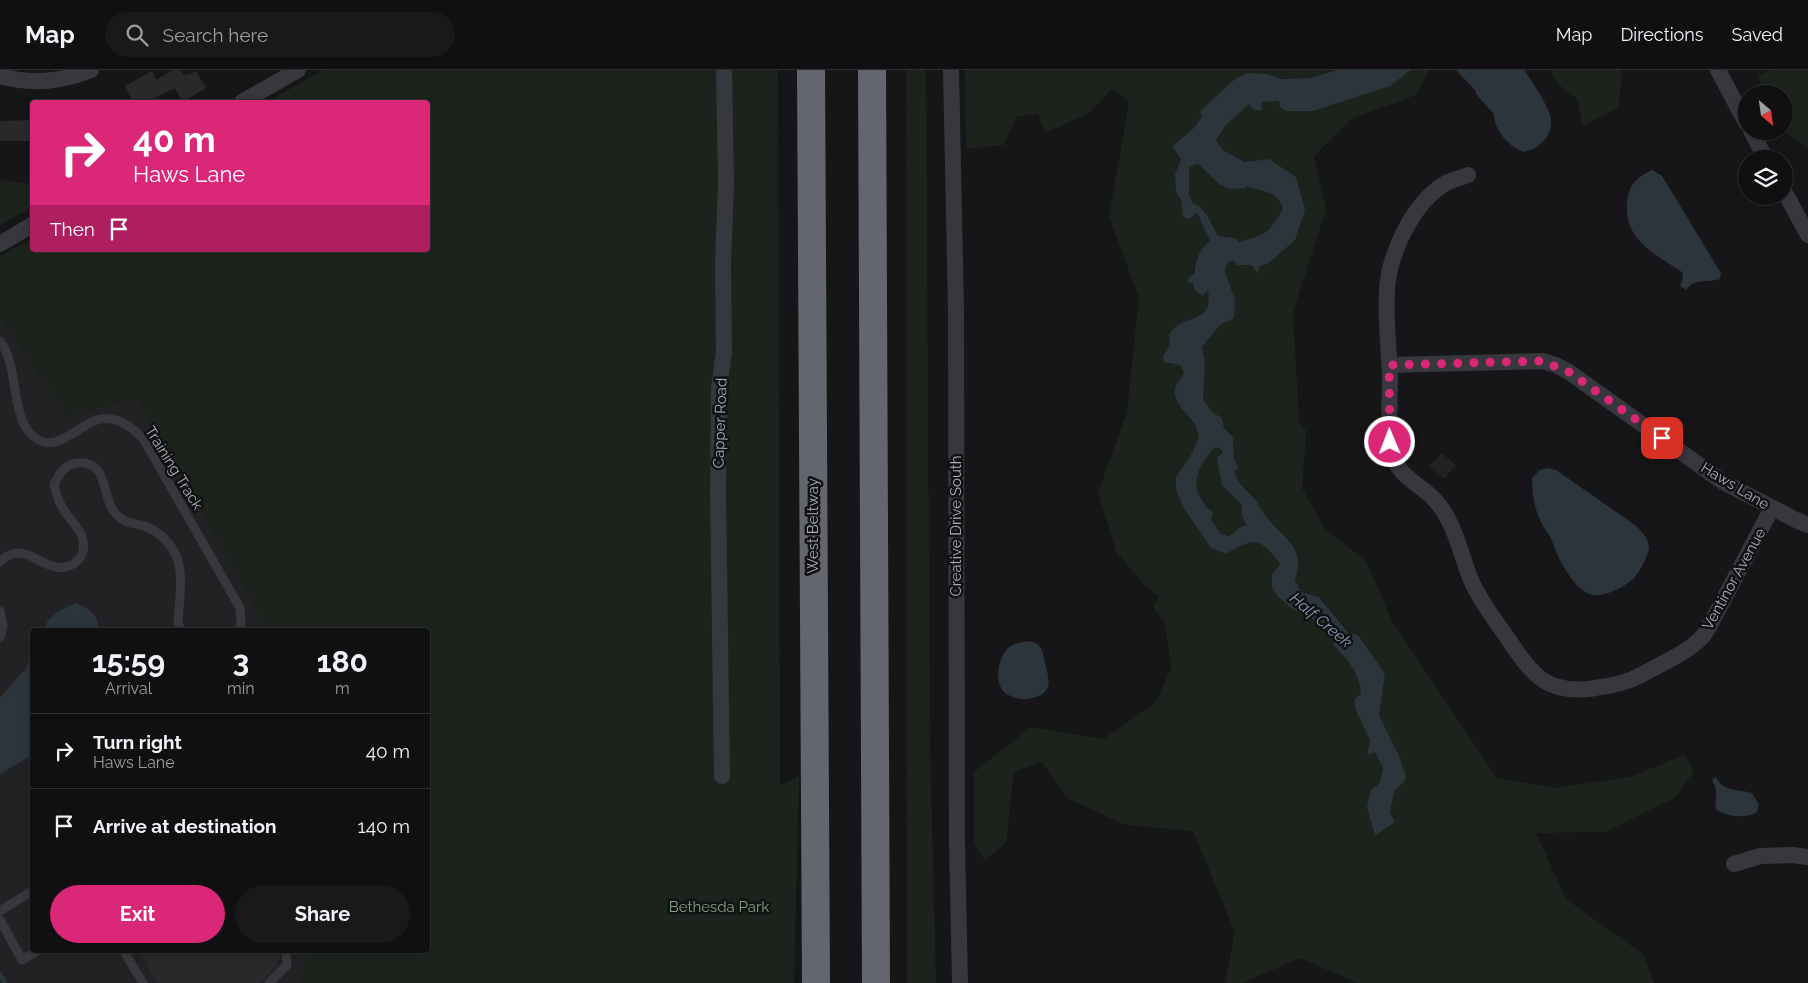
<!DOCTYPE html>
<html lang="en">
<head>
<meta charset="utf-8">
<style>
	:root { --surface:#101012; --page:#19191b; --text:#f1f3f6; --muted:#9c9d9f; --line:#303032; --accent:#db2777 }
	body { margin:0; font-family:Raleway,sans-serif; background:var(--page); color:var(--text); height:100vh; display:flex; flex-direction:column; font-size:19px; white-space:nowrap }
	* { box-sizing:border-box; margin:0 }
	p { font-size:16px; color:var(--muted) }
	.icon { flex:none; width:28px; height:28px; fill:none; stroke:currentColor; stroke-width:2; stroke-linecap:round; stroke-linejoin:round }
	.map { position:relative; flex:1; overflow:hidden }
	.sheet { position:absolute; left:30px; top:558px; width:400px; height:325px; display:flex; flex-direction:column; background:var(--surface); border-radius:5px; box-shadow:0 2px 8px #0003,0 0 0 1px var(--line) }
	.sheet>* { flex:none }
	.hud { position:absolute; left:30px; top:30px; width:400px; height:152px; border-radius:5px; box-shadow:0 2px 8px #0003,0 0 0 1px var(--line); background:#db2777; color:#fff; overflow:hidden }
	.needle { width:32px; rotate:151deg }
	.tools { position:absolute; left:1738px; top:15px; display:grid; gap:10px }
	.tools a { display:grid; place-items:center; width:55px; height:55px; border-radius:50%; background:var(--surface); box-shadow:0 2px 8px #0003,0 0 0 1px var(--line); font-size:25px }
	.pin { position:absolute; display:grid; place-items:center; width:42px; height:42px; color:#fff; margin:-21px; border-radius:10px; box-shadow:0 2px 8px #0006 }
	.me { position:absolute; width:55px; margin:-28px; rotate:359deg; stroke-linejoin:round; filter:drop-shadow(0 0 4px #0008) }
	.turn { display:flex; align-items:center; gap:18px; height:105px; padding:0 20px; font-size:22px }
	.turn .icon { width:65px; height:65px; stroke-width:2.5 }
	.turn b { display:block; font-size:35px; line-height:42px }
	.then { display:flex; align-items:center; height:48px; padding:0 20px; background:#0003; gap:10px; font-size:19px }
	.eta { display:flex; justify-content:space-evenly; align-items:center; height:85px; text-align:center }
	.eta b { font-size:30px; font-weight:700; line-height:35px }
	.button { display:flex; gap:10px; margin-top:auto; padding:10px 20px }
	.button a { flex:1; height:58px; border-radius:30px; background:var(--accent); color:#fff; font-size:20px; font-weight:700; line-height:58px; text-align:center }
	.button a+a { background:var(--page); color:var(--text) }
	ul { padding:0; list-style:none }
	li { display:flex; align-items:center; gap:15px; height:75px; padding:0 20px; border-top:1px solid var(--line) }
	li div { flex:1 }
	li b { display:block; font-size:19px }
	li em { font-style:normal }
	header { display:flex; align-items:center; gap:30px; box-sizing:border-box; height:70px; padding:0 25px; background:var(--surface); border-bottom:1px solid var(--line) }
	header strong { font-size:24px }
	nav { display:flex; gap:28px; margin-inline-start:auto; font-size:18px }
	.search { width:350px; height:45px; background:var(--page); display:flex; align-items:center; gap:12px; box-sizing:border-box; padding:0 18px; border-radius:28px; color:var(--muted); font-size:19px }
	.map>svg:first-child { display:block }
</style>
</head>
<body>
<header>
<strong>Map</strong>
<div class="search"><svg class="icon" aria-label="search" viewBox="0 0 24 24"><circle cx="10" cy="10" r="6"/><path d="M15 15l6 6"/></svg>Search here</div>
<nav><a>Map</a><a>Directions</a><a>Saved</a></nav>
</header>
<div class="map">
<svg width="1808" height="913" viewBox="0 0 1808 913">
	<rect width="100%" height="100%" fill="#161618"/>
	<g fill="#222225">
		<path d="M0 246 68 346 138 327 260 545 259 560H32V880H311L300 913H0Z"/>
		<path d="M1441 383 1456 395 1444 409 1429 397Z"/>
	</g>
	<g fill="#1c231d">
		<path d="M323 0H778L780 716 799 706 794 913H300L311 880H428V560H259L260 545 138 327 68 346 0 246V187L32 168V180H428V32H267Z"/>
		<path d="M906 0H926L930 675 936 913H907Z"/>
		<path d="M965 0H1338L1310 8 1281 9 1267 4 1248 3 1236 9 1200 41 1202 46 1194 58 1172 76 1181 89 1175 104 1176 122 1181 130 1183 147 1196 143 1210 171C1194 192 1185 202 1203 226L1208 219 1210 234 1206 242 1185 251 1171 274 1164 292 1180 295 1184 303 1175 317 1181 339 1195 354 1199 367 1192 383 1176 407 1226 484C1234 479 1245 469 1255 471 1280 477 1288 521 1295 541 1312 545 1323 557 1334 569L1333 575C1345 587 1364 604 1361 623 1360 628 1357 634 1355 639L1370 670 1367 685 1375 681 1383 698 1380 713 1367 737 1375 765 1390 743 1394 722 1404 710 1406 705 1399 686 1379 645 1385 604 1320 527 1301 522 1295 510C1307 475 1282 468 1264 445 1261 440 1259 433 1255 429 1246 419 1238 413 1234 401L1239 399 1234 389 1233 367 1224 358 1222 348 1211 341 1203 328 1205 293 1202 277 1220 255 1235 230 1225 201 1227 193 1233 190 1237 195H1252L1257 202 1260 196 1269 193 1295 170 1269 89 1246 92 1223 80 1216 71 1227 54 1249 33 1262 39 1261 32 1390 16 1411 0H1429L1416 25 1353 48 1314 86 1326 140 1293 242 1299 353 1306 361 1302 418 1324 458 1366 491 1392 551 1497 708 1556 718 1630 707 1685 685 1694 701 1676 727 1605 762 1536 763 1566 829 1643 884 1654 913H1358L1300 888 1242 913H1225L1235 862 1193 761 1126 755 1067 728 1042 692 1014 702 1006 772 985 791 974 774V702L1031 657 1104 669 1155 633 1172 597 1164 551 1153 537 1159 527 1144 515 1116 481 1098 422 1127 343 1139 228 1109 146 1129 32 1112 19 1089 43 1045 63 1038 44 1016 47 1004 75 966 79Z"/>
		<path d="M1550 0H1622L1619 37 1583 56 1577 29 1558 14Z"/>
		<path d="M1772 0H1808V79L1784 61V24H1766L1758 6Z"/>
		<path d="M1198 94 1219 114 1247 116 1257 120 1269 122 1279 129 1283 138C1270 163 1266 164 1239 172L1235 168 1218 166 1207 145 1199 136 1193 133 1189 126V96Z"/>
		<path d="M0 110 32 114V137L0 155Z"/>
		<path d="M1215 377 1221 379 1229 423 1239 431 1242 435V447L1247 456 1241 457 1229 466 1221 464 1211 450 1209 440 1199 426 1195 410 1204 390Z"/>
	</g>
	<g fill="#2c353c" fill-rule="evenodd">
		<path d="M1338 0H1411L1390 16 1313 41H1286L1280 37 1279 31 1261 32 1262 40H1254L1249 34 1227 54 1216 70 1223 80 1245 92 1269 89 1296 107 1305 140 1295 170 1269 193 1260 196 1257 203 1252 195H1237L1233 190 1227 193 1225 201 1235 230 1234 248 1220 255 1202 277 1205 293 1203 328 1211 341 1222 348 1224 358 1233 367 1234 389 1239 399 1234 401C1238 414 1246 419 1255 429 1259 434 1261 440 1265 445 1282 469 1307 475 1295 510L1301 522 1319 527 1349 563 1358 565 1385 604 1379 645 1399 686 1406 705 1405 710 1394 722 1390 743 1395 752 1375 766 1367 737 1371 720 1380 713 1383 698 1375 682 1367 686 1370 670 1355 639V628L1361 624C1360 602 1347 589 1333 575L1334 569 1323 557 1306 544 1295 541 1277 526 1272 517V505L1280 494C1260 467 1254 467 1226 484L1211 478 1184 438 1176 420V407L1192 383 1199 367 1195 354 1181 338 1175 326V317L1184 303 1180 295 1164 292 1163 286 1170 274 1169 265C1184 241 1214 256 1208 220L1203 226 1194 219V214L1188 212 1189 207 1194 204C1195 191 1199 180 1210 171L1197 143 1189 149 1183 147 1181 130 1176 122 1175 104 1181 89 1172 76 1194 58 1202 46 1200 41 1235 9 1248 3 1267 4 1281 9 1310 8ZM1198 94 1219 114 1229 119 1245 118 1247 116C1263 123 1276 119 1283 138 1270 163 1266 164 1239 172L1235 168 1218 166 1207 145 1199 136 1193 133 1189 126V97ZM1215 377 1221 379 1223 383 1217 388 1222 415 1242 435V447L1247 455 1241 457 1229 466 1221 464 1211 450 1213 442C1207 439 1205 435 1202 430 1189 411 1201 393 1215 377Z"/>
		<path d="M1456 0H1524C1531 10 1550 38 1551 49 1552 66 1541 78 1524 82 1509 77 1494 60 1494 44L1476 24 1475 20Z"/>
		<path d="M1652 100 1662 106 1716 195 1721 203 1720 209C1706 213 1695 208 1686 220L1680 216 1683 208 1682 202C1655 184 1625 171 1627 134 1628 115 1636 108 1652 100Z"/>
		<path d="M1547 398 1556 400 1635 455C1642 462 1648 467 1649 477 1649 485 1638 505 1632 510 1622 518 1601 529 1589 524 1571 516 1557 486 1551 468 1549 464 1547 463 1545 459 1535 444 1532 425 1532 408L1540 400Z"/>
		<path d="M76 533C91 540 97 543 99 560H43C49 545 62 539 76 533Z"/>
		<path d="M1028 571C1033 572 1038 573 1041 578 1043 582 1044 589 1045 593 1051 614 1052 625 1027 629 1019 630 1011 627 1005 623 993 612 998 587 1009 577 1014 573 1022 572 1028 571Z"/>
		<path d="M32 584V685L0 704V628L26 598Z"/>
		<path d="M1716 707C1723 722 1738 719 1752 723L1759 735 1757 742C1747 749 1726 747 1716 739 1714 726 1720 724 1712 710Z"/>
	</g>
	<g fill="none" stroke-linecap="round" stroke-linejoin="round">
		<path stroke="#2c353c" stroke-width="4.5" d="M0 904 5 913"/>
	</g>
	<g fill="#29292c">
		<path d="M173 0H180L184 6 188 3 189 5 196 1 206 18 183 32 175 18 147 32H133L125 16 152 1 156 10Z"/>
		<path d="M32 50V71H0V51Z"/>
		<path d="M139 880H280V885L276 897 259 913H157Z"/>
	</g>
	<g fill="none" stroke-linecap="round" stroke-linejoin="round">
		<g stroke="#37383d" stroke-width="9">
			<path d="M0 271C18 293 11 340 29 362 51 388 73 360 94 351 113 343 132 356 144 370L240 538 241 553 239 560"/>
			<path d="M0 492C27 464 46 512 75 493 79 490 82 486 83 481 87 462 70 452 62 437 58 430 56 423 54 415 59 404 64 395 77 393 111 390 100 429 117 445 125 454 135 453 145 456 159 462 171 473 177 488 184 507 179 532 178 552L181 560"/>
			<path d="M0 541 3 556 0 567"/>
			<path d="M0 841 32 821"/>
			<path d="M0 850 22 890 39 880"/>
			<path d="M123 880 143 913"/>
			<path d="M269 913 287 895 286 880"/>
		</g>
		<g stroke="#37383d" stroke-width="16">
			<path d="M951 0 956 240 957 773 960 913"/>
			<path d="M1718 0 1746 53"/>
			<path d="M0 6C31 15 61 12 91 0"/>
			<path d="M242 32 298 0"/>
			<path d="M1751 61 1766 89"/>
			<path d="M1468 105C1461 108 1452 110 1446 113 1413 132 1389 184 1387 220 1385 248 1389 277 1390 306 1390 327 1387 369 1393 387 1400 406 1417 413 1431 426 1438 433 1445 442 1449 451 1459 470 1463 491 1471 510 1479 529 1492 546 1504 563 1531 602 1543 626 1596 618 1612 615 1627 613 1641 605 1659 595 1687 583 1701 568 1705 565 1707 560 1710 555L1772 438"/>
			<path d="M1784 121 1808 165"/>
			<path d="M0 174 32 155"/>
			<path d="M1389 295 1542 291 1556 295 1569 302 1723 412 1796 450 1808 455"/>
			<path d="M722 706 718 423 719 319 724 282 723 194 726 113 724 0"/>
			<path d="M1734 794 1760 786 1792 785 1808 787"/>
		</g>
		<g stroke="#63666e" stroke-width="28">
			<path d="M811 0 816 913"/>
			<path d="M872 0 876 913"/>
		</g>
	</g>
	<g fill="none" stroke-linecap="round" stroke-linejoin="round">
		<path stroke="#db2777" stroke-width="9" stroke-dasharray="0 16.2" d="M1390 372 1389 295 1542 291 1569 302 1662 368"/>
	</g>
	<g text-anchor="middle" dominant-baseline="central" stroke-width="5" stroke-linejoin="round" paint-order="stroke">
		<g font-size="15" fill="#a8adb8" stroke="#111113">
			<text transform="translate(720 353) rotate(-88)">Capper Road</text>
			<text transform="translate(174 398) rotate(58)">Training Track</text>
			<text transform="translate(1735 416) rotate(31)">Haws Lane</text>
			<text transform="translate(813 456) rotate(-90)">West Beltway</text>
			<text transform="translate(956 456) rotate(-90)">Creative Drive South</text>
			<text transform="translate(1734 509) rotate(-61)">Ventinor Avenue</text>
		</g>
		<g font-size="15" fill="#7fa381" stroke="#111113">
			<text x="719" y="837">Bethesda Park</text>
		</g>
		<g font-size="16" font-style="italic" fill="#7f9bb3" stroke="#111113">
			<text transform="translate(1321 550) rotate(40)">Half Creek</text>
		</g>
	</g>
</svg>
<div class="tools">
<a><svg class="needle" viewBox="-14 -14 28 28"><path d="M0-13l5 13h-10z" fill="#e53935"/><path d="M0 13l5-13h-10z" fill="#9c9d9f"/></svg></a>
<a><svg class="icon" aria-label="layers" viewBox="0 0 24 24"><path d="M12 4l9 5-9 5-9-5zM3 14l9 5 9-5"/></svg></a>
</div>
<div class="pin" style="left:1662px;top:368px;background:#d93025"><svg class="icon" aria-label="arrive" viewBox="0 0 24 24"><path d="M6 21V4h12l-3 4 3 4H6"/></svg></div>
<svg class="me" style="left:1390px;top:372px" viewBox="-20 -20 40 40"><circle r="17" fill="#db2777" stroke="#fff" stroke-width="3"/><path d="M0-11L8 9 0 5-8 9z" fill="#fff"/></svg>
<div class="hud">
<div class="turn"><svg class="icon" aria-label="right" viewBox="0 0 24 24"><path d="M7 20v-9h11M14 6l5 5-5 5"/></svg><div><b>40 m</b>Haws Lane</div></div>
<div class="then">Then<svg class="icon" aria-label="arrive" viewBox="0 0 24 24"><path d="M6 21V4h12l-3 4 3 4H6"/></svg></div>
</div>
<section class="sheet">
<div class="eta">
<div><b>15:59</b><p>Arrival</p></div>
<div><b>3</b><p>min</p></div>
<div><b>180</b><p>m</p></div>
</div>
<ul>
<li><svg class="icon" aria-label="right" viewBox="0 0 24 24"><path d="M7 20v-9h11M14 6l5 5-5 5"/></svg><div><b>Turn right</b><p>Haws Lane</p></div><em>40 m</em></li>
<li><svg class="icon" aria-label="arrive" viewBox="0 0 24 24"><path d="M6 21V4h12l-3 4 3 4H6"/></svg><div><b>Arrive at destination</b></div><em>140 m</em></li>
</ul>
<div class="button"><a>Exit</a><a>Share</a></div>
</section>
</div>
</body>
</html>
